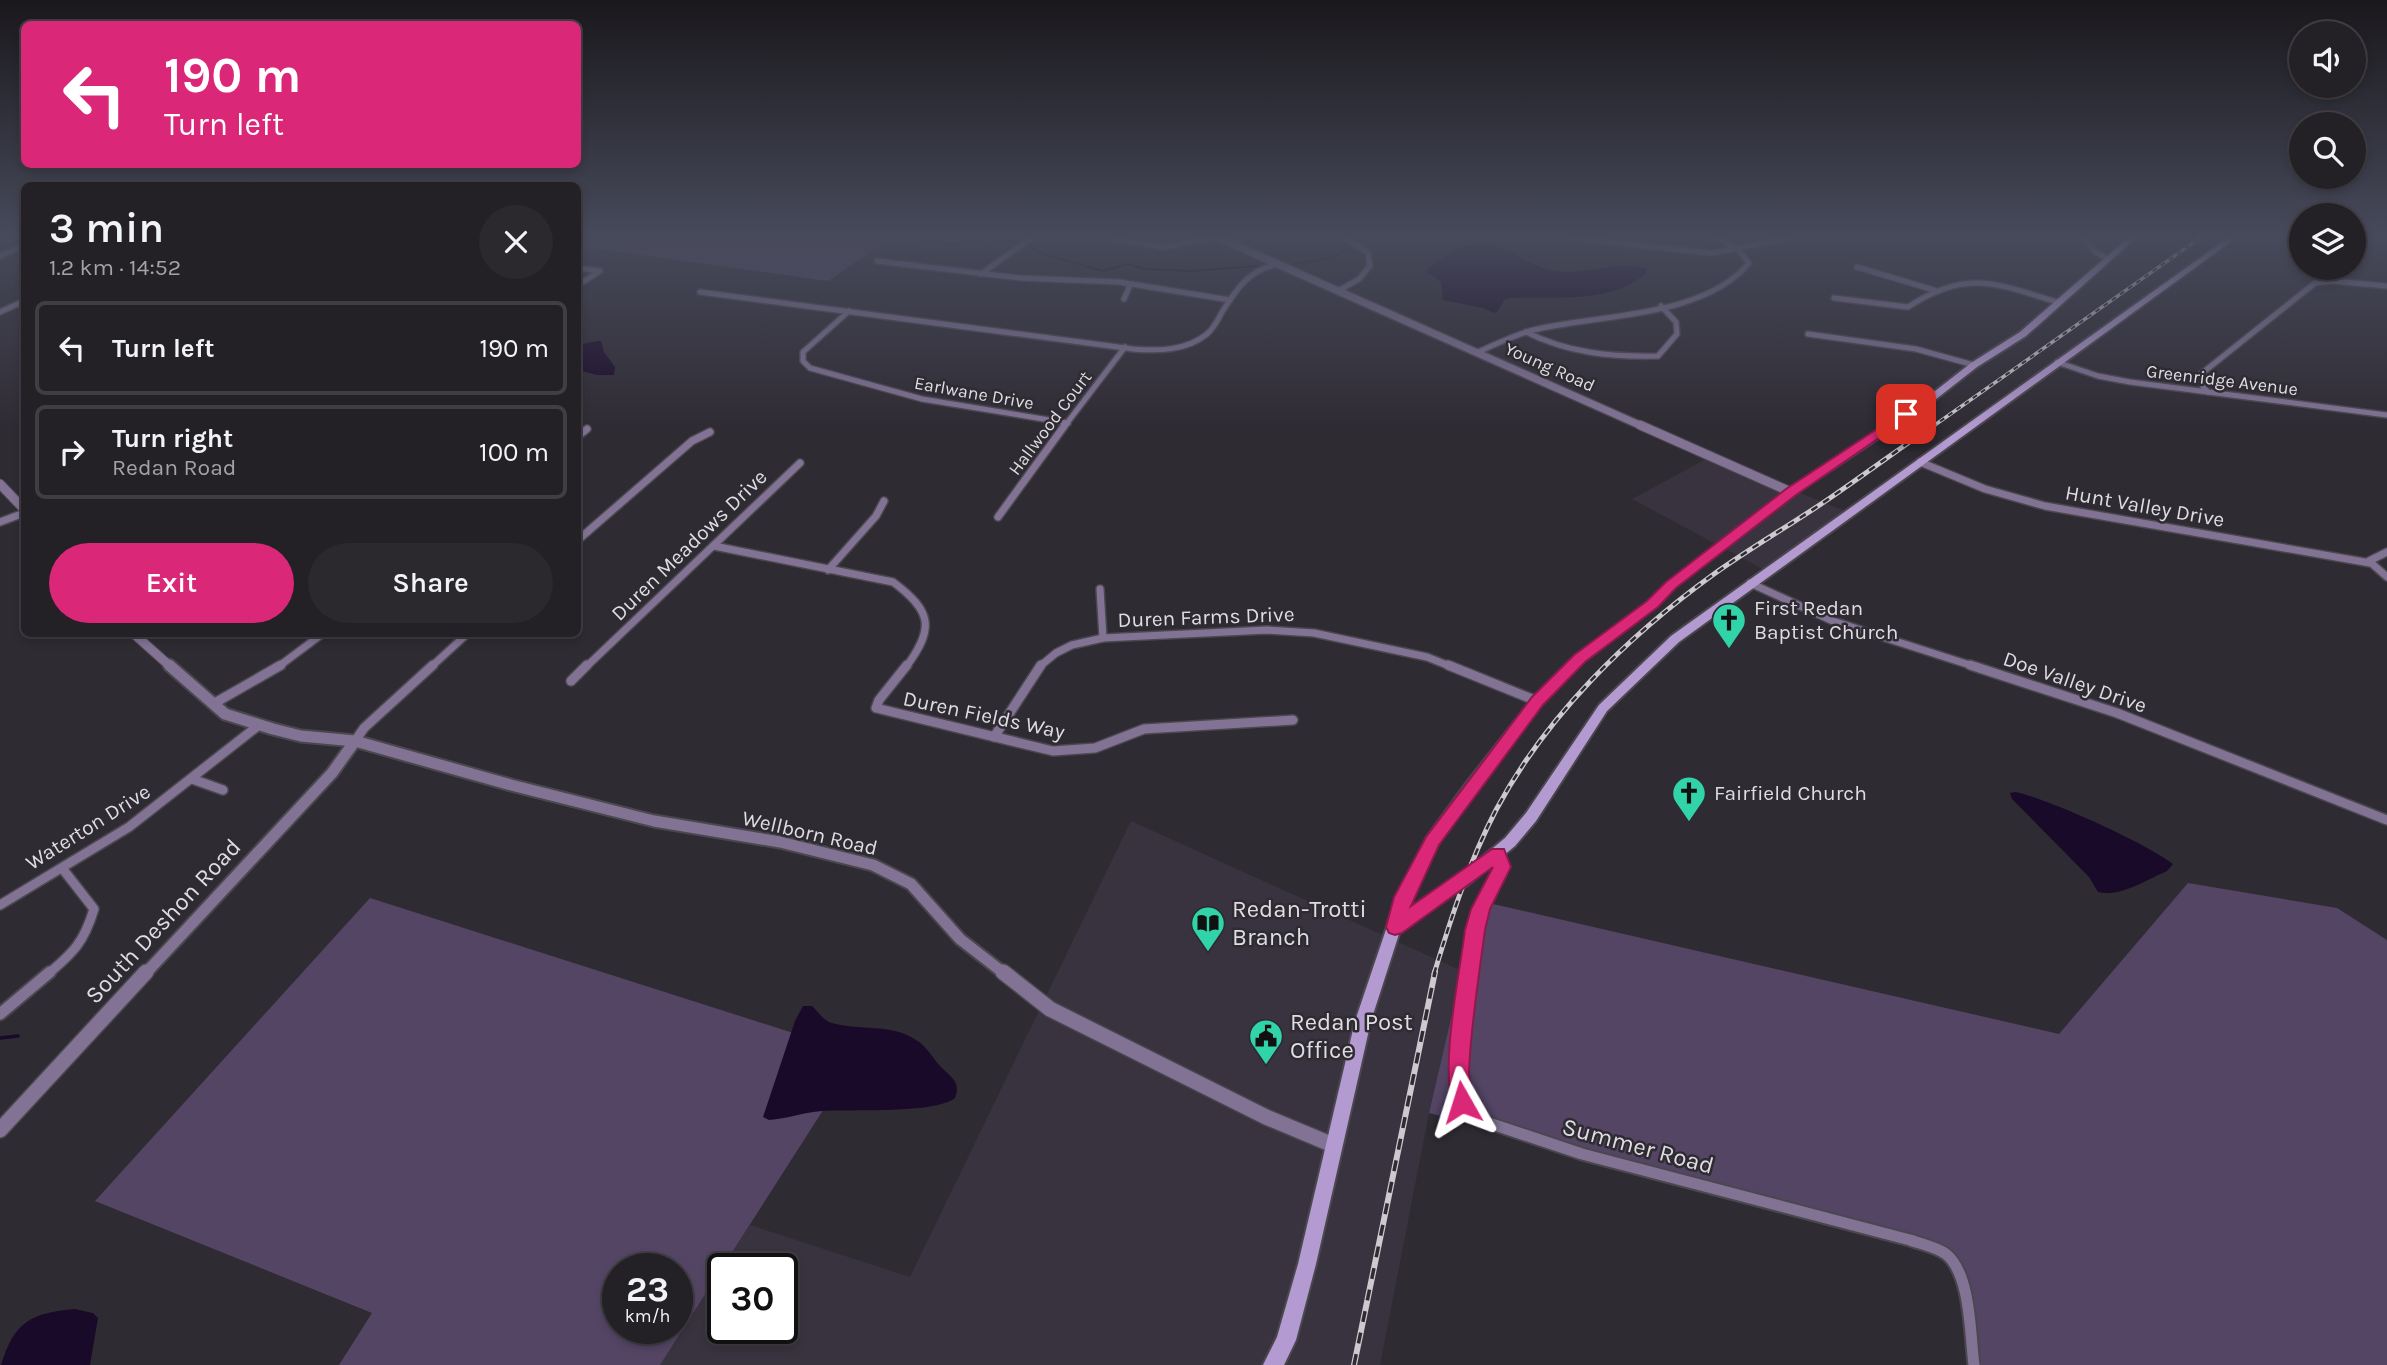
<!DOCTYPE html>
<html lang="en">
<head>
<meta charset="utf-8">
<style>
	:root { --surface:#232026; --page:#2b282e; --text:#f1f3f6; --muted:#a3a3a7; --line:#403e43; --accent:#db2777 }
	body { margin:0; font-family:Karla,sans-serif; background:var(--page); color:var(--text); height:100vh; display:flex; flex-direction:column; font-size:26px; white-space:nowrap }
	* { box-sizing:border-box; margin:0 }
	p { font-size:23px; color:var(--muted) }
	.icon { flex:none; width:38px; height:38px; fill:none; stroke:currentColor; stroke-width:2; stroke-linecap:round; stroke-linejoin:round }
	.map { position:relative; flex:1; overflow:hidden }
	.sheet { position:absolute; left:21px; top:182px; width:560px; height:455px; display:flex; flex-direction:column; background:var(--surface); border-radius:10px; box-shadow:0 4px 10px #0003,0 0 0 2px var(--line) }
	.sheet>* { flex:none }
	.guide { position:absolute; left:21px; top:21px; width:560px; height:147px; border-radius:10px; box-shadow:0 4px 10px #0003,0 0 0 2px var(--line); background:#db2777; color:#fff; overflow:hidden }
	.buttons { position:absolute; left:2289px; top:21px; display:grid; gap:14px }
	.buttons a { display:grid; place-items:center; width:77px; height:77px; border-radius:50%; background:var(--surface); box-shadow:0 4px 10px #0003,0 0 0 2px var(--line); font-size:35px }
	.speed { position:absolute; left:602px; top:1253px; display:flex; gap:14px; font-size:35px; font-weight:700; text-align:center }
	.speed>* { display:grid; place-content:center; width:91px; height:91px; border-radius:50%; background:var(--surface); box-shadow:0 4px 10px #0003,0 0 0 2px var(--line); line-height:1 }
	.speed small { font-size:18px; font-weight:400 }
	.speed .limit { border:4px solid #111; border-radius:10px; background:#fff; color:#111 }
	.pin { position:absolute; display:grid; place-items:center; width:60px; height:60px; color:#fff; margin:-30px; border-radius:14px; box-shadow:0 4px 10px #0006 }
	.me { position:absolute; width:77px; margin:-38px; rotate:354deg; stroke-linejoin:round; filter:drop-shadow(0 0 5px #0008) }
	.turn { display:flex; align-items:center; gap:24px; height:147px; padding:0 28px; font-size:32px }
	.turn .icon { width:91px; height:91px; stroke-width:2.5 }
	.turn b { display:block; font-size:49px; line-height:60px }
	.round { display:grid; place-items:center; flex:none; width:74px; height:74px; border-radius:37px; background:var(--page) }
	.overview { display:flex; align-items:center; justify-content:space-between; height:119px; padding:0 28px }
	h1 { font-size:42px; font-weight:600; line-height:52px }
	.cta { display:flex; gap:14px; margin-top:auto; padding:14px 28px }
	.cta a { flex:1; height:80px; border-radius:42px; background:var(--accent); color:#fff; font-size:28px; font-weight:600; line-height:80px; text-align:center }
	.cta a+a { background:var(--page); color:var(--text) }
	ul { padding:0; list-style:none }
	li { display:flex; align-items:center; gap:21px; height:94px; margin:0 14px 10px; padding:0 14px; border:4px solid var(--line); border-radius:10px }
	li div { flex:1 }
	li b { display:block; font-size:26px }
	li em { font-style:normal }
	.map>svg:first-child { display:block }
</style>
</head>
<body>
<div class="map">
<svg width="2387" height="1365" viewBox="0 0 2387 1365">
	<rect width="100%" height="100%" fill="#2f2b33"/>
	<g fill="#393340" fill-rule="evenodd">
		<path d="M1710 457 1850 513 1770 573 1632 499Z"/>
		<path d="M1131 821 1462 971 1429 1113 1380 1365H660L750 1225 910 1277ZM723 1269H782V1328H723Z"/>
	</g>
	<g fill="#544565" fill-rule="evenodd">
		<path d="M578 238H891L828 281 578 246Z"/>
		<path d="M2188 883 2337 908 2387 940V1365H1971L1955 1253 1429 1113 1462 971 1493 904 2059 1034Z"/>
		<path d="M370 898 859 1054 660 1365H339L372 1313 95 1201ZM618 1269H677V1328H618Z"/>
	</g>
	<g fill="#1a0a29">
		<path d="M1477 243C1510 244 1525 265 1554 271 1585 276 1618 259 1647 269V272C1613 305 1555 296 1511 298L1504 300 1498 311 1494 313 1483 308 1443 300 1441 282 1427 272 1428 268 1452 251Z"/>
		<path d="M597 341H601L604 352 615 367 614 375H597L578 370V345Z"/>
		<path d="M2015 792C2047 798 2148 844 2173 864L2167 871C2148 879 2119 898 2098 892L2089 877 2012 799 2010 793Z"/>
		<path d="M803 1006H812C819 1012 823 1021 832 1023 859 1031 891 1023 916 1040 928 1047 932 1058 941 1067 952 1078 961 1082 955 1098 935 1114 851 1109 822 1111 804 1112 787 1119 769 1120L763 1117 795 1021Z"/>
		<path d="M75 1309 93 1313 98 1318 90 1365H1C14 1322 30 1313 75 1309Z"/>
	</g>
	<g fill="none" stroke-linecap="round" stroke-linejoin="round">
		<g stroke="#1a0a29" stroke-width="2">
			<path d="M915 238 954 245 986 239 1017 242"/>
			<path d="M1360 242 1374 238"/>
			<path d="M1029 245 1037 252 1103 271 1128 264 1145 269 1191 271 1258 266"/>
			<path d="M1293 264 1331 258 1354 245"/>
		</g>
		<path stroke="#1a0a29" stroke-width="3.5" d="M0 1038 18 1036"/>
		<g stroke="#4b474f" stroke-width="8">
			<g id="minor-far3">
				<path d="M1572 238 1712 253 1789 238"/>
				<path d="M2084 238 2094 251 2108 259"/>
				<path d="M1112 239 1164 247 1209 238"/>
				<path d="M0 256 24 245"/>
				<path d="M877 261 1020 278 1119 282 1230 300"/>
				<path d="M1857 267 1934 290"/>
				<path d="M578 268 600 271 578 285"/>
				<path d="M981 274 1031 238"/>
				<path d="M1338 291 1359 279 1370 266 1368 253 1346 238"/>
				<path d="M700 292 1133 349C1158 351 1186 351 1207 334 1214 328 1218 320 1222 312 1237 288 1249 270 1278 264"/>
				<path d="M1834 298 1908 307C1966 269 1995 283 2057 302"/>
				<path d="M1124 299 1130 285"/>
				<path d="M849 311 803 352V361L810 368 922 399 1068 423"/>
				<path d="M0 312 24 301"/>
				<path d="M1526 332C1568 353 1611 357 1658 356L1677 334 1676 322 1661 306"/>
				<path d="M1808 334 1916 349 1974 365"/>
				<path d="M1478 352C1496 344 1514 335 1533 330 1598 314 1704 318 1749 263L1738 249 1717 238"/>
				<path d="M2057 362 2098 376 2130 382 2387 415"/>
				<path d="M2208 392 2203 387 2201 374 2315 283 2332 281 2387 286"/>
				<path d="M1064 427 1125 347"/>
			</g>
		</g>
		<g stroke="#4b474f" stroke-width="10">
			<g id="minor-far2">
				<path d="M578 436 587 429"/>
				<path d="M1920 462 1985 489 2045 506 2370 563"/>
				<path d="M998 517 1065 425"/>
				<path d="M0 522 24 513"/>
				<path d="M578 540 692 441 710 432"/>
				<path d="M714 546 893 582C932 611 935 628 906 667"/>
				<path d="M2387 552 2369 561 2387 577"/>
				<path d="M828 570 876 516 884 501"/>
				<path d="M1750 583 1833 621 1976 667"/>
				<path d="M1100 589 1103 638"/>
				<path d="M278 667 322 634"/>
				<path d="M431 667 467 634"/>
				<path d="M586 667 800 463"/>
				<path d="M1039 667 1056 653 1072 645 1103 638 1267 630 1314 633 1427 657 1452 667"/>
			</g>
		</g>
		<g stroke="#4b474f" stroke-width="12">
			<g id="minor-far1">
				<path d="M907 665 879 700 876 708 1053 751 1095 748 1144 729 1293 720"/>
				<path d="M1448 665 1537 701"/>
				<path d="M1970 665 2117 713 2387 820"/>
				<path d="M571 681 587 665"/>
				<path d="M213 704 281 665"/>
				<path d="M994 737 1041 665"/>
				<path d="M355 741 364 728 433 665"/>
				<path d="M192 779 223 790"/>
				<path d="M0 905 129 827 259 725"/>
				<path d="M48 974C74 952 84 942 94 909L62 868"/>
				<path d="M1470 974C1475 927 1481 910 1502 867L1498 854"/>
			</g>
		</g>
		<g stroke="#4b474f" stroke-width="15">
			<g id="minor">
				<path d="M1470 972 1458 1085 1462 1102 1477 1119 1582 1154 1910 1240C1921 1244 1936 1247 1946 1254 1971 1274 1970 1335 1974 1365"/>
				<path d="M0 1014 50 972"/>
			</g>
		</g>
		<g stroke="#4b474f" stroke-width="10">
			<path id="tertiary-far3" d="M1219 238 1644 427"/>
		</g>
		<g stroke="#4b474f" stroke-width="11">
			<g id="tertiary-far2">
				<path d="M1640 425 1791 492"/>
				<path d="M0 484 24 509"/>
				<path d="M134 634 171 667"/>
			</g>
		</g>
		<g stroke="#4b474f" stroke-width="15">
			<g id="tertiary-far1">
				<path d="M169 665 225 714 273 729 301 736 355 741 511 785 654 821 780 842 873 865 911 884 960 939 1005 974"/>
				<path d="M145 974 332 773 355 741"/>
			</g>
		</g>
		<g stroke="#4b474f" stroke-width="18">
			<g id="tertiary">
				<path d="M1003 972 1050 1009 1266 1117 1333 1145"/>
				<path d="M0 1130 146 972"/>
			</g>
		</g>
		<g stroke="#4b474f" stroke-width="4">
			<path id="secondary" d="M2128 238H2136L2026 336 1977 367 1931 403 1795 494 1675 587 1657 606 1583 662 1541 704 1477 788 1438 844 1411 897 1407 911 1459 876 1505 838 1526 813 1599 705 1671 636 2228 238H2236L1679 642 1607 711 1536 821 1515 846 1469 884 1400 931 1371 1021 1316 1264 1296 1340 1284 1365H1263L1277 1337 1298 1264 1355 1021 1397 897 1427 837 1467 782 1533 698 1575 656 1649 602 1667 583 1787 490 1925 399 1971 363 2020 332Z"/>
		</g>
		<use href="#minor-far3" stroke="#827395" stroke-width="5"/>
		<use href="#minor-far2" stroke="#827395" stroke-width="7"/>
		<use href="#minor-far1" stroke="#827395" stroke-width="9"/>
		<use href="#minor" stroke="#827395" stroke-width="11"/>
		<use href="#tertiary-far3" stroke="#827395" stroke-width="7"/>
		<use href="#tertiary-far2" stroke="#827395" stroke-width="9"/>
		<use href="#tertiary-far1" stroke="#827395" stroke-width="11"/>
		<use href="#tertiary" stroke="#827395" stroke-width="15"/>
		<use href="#secondary" fill="#b39ad1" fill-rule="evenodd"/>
		<g stroke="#cccacf" stroke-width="3.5">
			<path id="rail-far2" d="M1932 427 2200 238"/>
		</g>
		<g stroke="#cccacf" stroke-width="5">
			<path id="rail-far1" d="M1434 974C1451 918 1469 862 1496 810 1546 716 1628 636 1714 574 1752 547 1792 524 1830 498 1865 474 1899 449 1934 425"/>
		</g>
		<g stroke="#cccacf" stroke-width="6">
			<path id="rail" d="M1354 1365 1435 972"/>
		</g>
		<use href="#rail-far2" stroke="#2f2b33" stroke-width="2" stroke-dasharray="5" stroke-linecap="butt"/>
		<use href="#rail-far1" stroke="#2f2b33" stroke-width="2.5" stroke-dasharray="7" stroke-linecap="butt"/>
		<use href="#rail" stroke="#2f2b33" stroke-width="3.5" stroke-dasharray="11" stroke-linecap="butt"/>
	</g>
	<linearGradient id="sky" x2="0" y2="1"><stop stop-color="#1a181c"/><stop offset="0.55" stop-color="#474a5b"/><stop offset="1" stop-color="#474a5b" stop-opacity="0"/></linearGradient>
	<rect width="2387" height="429" fill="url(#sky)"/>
	<path fill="#db2777" stroke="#8e194d" stroke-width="2" d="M1906 410 1913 414 1911 416 1796 495 1676 588 1658 607 1585 662 1543 705 1439 845 1411 906 1492 849H1504L1511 867 1490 909 1485 930C1479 976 1471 1024 1469 1071 1469 1084 1475 1098 1470 1109L1462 1111 1455 1109C1438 1073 1460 972 1465 930L1471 909 1493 867 1402 933 1395 935 1389 933 1386 927 1394 897 1426 837 1532 697 1574 655 1647 601 1666 582 1786 489Z"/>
	<defs>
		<g id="church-pin" transform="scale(1.75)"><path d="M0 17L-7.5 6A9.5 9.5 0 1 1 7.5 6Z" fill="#31d4a9" stroke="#2f2b33"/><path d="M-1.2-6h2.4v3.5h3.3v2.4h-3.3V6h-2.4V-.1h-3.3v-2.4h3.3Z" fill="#111"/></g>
		<g id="library-pin" transform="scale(1.75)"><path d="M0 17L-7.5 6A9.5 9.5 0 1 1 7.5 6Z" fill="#31d4a9" stroke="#2f2b33"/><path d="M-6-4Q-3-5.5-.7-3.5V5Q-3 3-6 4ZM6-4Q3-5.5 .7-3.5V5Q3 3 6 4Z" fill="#111"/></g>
		<g id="civic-pin" transform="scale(1.75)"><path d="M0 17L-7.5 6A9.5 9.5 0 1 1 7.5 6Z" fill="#31d4a9" stroke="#2f2b33"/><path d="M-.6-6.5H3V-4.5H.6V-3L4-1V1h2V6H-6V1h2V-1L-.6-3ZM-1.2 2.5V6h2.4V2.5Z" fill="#111"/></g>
	</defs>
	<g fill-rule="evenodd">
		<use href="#church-pin" x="1729" y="620"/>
		<use href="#church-pin" x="1689" y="793"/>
		<use href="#library-pin" x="1208" y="923"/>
		<use href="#civic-pin" x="1266" y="1036"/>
	</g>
	<g text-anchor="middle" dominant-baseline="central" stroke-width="5" stroke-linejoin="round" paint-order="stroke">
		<g font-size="18" fill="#dfdde2" stroke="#2f2b33">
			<text transform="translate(1550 367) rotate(24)">Young Road</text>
			<text transform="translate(2222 380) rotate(7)">Greenridge Avenue</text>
			<text transform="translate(974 393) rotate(10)">Earlwane Drive</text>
			<text transform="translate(1050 423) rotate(-53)">Hallwood Court</text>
		</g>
		<g font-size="21" fill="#dfdde2" stroke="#2f2b33">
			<text transform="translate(2145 506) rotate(10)">Hunt Valley Drive</text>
			<text transform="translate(689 545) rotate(-44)">Duren Meadows Drive</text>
			<text transform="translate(1206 617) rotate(-2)">Duren Farms Drive</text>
			<text transform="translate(2075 682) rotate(19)">Doe Valley Drive</text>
			<text transform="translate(984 715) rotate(12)">Duren Fields Way</text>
			<text transform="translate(88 827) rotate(-32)">Waterton Drive</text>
			<text transform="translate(810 833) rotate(13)">Wellborn Road</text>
		</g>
		<g font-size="21" fill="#dfdde2" stroke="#2f2b33" text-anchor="start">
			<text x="1754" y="608">First Redan<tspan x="1754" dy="24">Baptist Church</tspan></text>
			<text x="1714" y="793">Fairfield Church</text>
		</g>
		<g font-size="24" fill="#dfdde2" stroke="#2f2b33" text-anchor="start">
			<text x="1232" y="909">Redan-Trotti<tspan x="1232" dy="28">Branch</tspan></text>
			<text x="1290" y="1022">Redan Post<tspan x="1290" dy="28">Office</tspan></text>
		</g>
		<g font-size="24" fill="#dfdde2" stroke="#2f2b33">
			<text transform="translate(163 921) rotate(-47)">South Deshon Road</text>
			<text transform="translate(1638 1146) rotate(15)">Summer Road</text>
		</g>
	</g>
</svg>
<div class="buttons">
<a><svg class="icon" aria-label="sound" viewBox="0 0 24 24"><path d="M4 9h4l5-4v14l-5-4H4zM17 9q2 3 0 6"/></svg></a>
<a><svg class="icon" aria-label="search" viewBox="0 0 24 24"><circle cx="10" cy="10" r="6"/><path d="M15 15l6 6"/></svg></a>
<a><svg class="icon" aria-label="layers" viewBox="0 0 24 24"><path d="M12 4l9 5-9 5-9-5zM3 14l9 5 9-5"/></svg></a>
</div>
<div class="speed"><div>23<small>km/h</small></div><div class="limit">30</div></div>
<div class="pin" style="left:1906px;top:414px;background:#d93025"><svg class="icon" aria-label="arrive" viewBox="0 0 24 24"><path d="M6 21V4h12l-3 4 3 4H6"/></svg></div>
<svg class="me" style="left:1462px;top:1102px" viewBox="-20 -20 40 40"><path d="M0-17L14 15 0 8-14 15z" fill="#db2777" stroke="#fff" stroke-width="4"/></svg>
<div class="guide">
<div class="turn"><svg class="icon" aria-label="left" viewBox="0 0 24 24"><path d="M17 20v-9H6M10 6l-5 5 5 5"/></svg><div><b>190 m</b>Turn left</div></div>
</div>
<section class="sheet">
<div class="overview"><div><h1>3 min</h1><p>1.2 km · 14:52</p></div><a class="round"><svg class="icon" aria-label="close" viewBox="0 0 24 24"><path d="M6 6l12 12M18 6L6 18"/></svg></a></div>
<ul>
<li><svg class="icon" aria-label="left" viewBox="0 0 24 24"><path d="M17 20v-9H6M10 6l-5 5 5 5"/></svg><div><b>Turn left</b></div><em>190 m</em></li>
<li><svg class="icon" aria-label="right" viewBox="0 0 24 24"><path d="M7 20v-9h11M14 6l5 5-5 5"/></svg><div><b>Turn right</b><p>Redan Road</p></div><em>100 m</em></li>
</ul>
<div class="cta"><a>Exit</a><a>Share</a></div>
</section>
</div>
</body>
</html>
